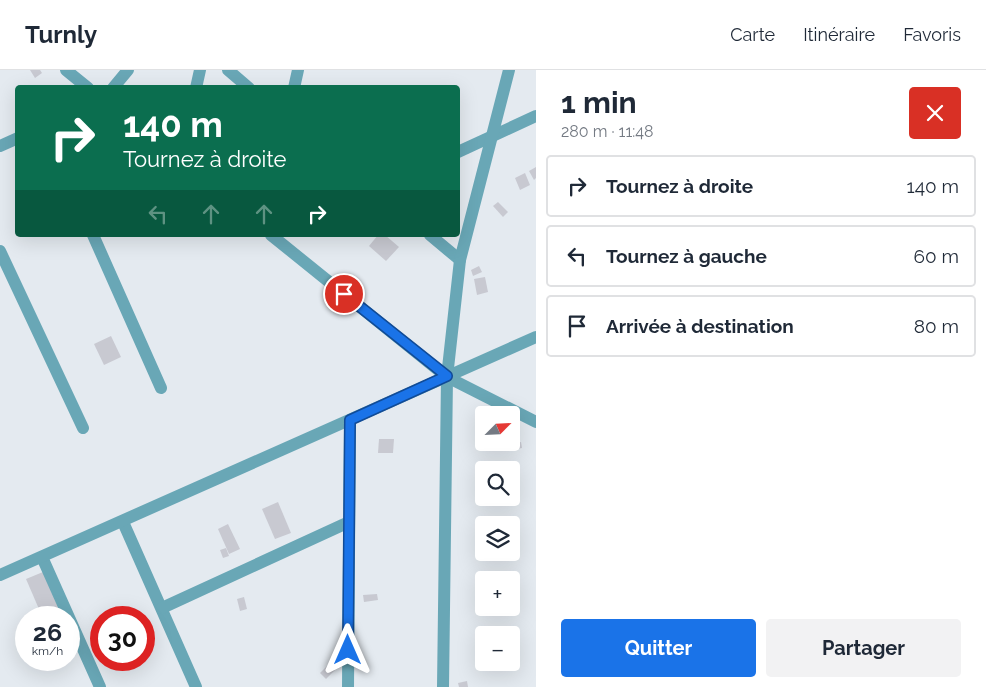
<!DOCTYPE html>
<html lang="fr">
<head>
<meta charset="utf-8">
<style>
	:root { --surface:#fff; --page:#f2f2f3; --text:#1f2937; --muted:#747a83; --line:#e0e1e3; --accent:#1a73e8 }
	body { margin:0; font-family:Raleway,sans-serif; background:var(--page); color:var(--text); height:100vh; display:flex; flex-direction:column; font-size:19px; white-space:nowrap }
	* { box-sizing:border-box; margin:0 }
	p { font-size:16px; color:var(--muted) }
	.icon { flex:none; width:28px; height:28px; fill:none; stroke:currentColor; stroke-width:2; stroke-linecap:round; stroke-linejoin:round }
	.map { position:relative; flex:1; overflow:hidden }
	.drawer { display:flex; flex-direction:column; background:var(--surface); width:450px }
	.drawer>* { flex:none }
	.guide { position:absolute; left:15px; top:15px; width:445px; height:152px; border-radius:5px; box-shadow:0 5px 20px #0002; background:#0b6e4f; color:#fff; overflow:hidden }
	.needle { width:32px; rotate:66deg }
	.fabs { position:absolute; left:475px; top:336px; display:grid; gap:10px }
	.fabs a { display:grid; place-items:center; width:45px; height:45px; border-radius:5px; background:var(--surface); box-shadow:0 5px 20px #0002; font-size:25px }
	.speed { position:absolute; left:15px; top:536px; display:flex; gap:10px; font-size:25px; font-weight:700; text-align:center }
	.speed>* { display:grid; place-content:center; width:65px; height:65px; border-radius:50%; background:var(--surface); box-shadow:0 5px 20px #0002; line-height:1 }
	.speed small { font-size:12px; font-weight:400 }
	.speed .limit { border:8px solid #d22; background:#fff; color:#111 }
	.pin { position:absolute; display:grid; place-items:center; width:42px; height:42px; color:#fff; margin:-21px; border:2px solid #fff; border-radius:50%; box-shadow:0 1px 5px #0007 }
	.me { position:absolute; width:55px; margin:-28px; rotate:0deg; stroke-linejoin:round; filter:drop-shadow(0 0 4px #0008) }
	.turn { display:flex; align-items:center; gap:18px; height:105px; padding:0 25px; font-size:22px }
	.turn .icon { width:65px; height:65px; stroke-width:2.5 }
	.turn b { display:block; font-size:35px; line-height:42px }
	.lanes { display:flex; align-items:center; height:48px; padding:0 25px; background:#0003; justify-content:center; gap:25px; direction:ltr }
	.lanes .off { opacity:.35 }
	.round { display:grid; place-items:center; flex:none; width:52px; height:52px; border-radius:5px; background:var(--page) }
	.overview { display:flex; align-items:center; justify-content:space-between; height:85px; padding:0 25px }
	h1 { font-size:30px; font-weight:700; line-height:38px }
	.primary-button { display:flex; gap:10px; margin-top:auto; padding:10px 25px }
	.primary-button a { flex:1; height:58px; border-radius:5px; background:var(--accent); color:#fff; font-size:20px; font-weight:700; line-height:58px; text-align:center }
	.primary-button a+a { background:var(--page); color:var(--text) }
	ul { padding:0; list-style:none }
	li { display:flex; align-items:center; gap:15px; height:62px; margin:0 10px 8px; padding:0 15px; border:2px solid var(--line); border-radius:5px }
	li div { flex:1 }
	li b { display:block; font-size:19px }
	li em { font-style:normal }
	header { display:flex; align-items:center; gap:30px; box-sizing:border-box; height:70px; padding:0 25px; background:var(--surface); border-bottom:1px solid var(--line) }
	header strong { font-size:24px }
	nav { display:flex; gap:28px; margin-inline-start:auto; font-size:18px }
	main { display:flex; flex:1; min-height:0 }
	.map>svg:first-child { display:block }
</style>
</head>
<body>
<header>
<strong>Turnly</strong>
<nav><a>Carte</a><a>Itinéraire</a><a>Favoris</a></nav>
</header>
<main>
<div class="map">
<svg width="536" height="617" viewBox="0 0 536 617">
	<rect width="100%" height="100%" fill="#e4eaf0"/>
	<g fill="#c8c9d1">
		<path d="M30 0H40L42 3 35 8Z"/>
		<path d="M536 97V108L534 110 529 101Z"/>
		<path d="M525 103 530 115 520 120 515 108Z"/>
		<path d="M498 132 508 142 503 147 493 136Z"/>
		<path d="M378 165H385L399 177 386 191 369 176Z"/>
		<path d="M479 196 482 202 473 206 471 200Z"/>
		<path d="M485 207 488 222 477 225 474 209Z"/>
		<path d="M111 266 121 287 104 295 94 274Z"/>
		<path d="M379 369H394L393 383H378Z"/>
		<path d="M521 372 522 378 512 380 510 374Z"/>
		<path d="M278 432 291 463 275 469 262 439Z"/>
		<path d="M228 454 240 479 229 484 218 459Z"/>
		<path d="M517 472 518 479 511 480V473Z"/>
		<path d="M226 478 229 486 223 488 220 480Z"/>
		<path d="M43 502 59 539 42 546 26 509Z"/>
		<path d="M377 524 378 530 364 532 363 525Z"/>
		<path d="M244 527 247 539 240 541 237 529Z"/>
		<path d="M329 594 335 600 326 609 320 603Z"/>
		<path d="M467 611 468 617H459L458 613Z"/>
	</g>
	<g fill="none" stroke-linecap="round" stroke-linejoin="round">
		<g stroke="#69a7b6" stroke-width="12">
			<path d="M66 0 88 18"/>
			<path d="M228 0 249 18"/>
			<path d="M113 18 128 0"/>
			<path d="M196 18 200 0"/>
			<path d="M294 18 298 0"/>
			<path d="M0 76 18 68"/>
			<path d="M458 82 536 46"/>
			<path d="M93 165 161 318"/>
			<path d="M271 165 447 307 536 352"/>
			<path d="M430 165 460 190"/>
			<path d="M0 181 83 358"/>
			<path d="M123 452 196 617"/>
			<path d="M42 487 100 617"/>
			<path d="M0 505 536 267"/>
			<path d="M162 538 349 452"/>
			<path d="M348 617 350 350"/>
			<path d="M443 617 447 307 460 190 509 0"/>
		</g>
	</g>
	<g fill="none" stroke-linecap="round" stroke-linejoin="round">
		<g stroke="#114b97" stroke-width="12">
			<path id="route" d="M344 224 447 306 350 350 348 580"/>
		</g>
		<use href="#route" stroke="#1a73e8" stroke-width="9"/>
	</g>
</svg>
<div class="fabs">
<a><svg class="needle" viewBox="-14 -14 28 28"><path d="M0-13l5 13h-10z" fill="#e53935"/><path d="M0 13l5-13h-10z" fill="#747a83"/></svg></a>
<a><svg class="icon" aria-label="search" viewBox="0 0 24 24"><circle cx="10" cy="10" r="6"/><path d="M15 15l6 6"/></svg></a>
<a><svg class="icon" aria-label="layers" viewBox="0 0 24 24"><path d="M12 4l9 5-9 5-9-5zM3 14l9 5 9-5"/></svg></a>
<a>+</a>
<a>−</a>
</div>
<div class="speed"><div>26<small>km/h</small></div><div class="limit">30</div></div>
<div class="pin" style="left:344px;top:224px;background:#d93025"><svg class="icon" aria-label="arrive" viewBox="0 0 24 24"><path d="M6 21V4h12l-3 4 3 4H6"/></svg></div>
<svg class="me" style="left:348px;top:580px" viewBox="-20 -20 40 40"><path d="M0-17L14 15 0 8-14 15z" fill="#1a73e8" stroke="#fff" stroke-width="4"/></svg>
<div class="guide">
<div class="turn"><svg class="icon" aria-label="right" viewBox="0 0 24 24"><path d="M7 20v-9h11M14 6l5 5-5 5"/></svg><div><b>140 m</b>Tournez à droite</div></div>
<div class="lanes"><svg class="icon off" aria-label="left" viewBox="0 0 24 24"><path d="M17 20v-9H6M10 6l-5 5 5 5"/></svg><svg class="icon off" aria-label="ahead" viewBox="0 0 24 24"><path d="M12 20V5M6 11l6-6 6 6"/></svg><svg class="icon off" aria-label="ahead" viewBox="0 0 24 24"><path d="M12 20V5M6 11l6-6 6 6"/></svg><svg class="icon" aria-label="right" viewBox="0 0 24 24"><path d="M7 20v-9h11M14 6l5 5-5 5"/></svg></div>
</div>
</div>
<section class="drawer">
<div class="overview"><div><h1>1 min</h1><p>280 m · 11:48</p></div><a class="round" style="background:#d93025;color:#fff"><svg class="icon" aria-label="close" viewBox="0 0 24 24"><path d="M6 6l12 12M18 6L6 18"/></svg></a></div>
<ul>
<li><svg class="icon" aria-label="right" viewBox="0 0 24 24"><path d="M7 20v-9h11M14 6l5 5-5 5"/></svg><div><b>Tournez à droite</b></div><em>140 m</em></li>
<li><svg class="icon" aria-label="left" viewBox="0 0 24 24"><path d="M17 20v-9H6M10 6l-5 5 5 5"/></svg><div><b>Tournez à gauche</b></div><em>60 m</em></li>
<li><svg class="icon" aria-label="arrive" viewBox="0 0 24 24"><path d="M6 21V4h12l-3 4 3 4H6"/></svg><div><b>Arrivée à destination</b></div><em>80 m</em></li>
</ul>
<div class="primary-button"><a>Quitter</a><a>Partager</a></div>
</section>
</main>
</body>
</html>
